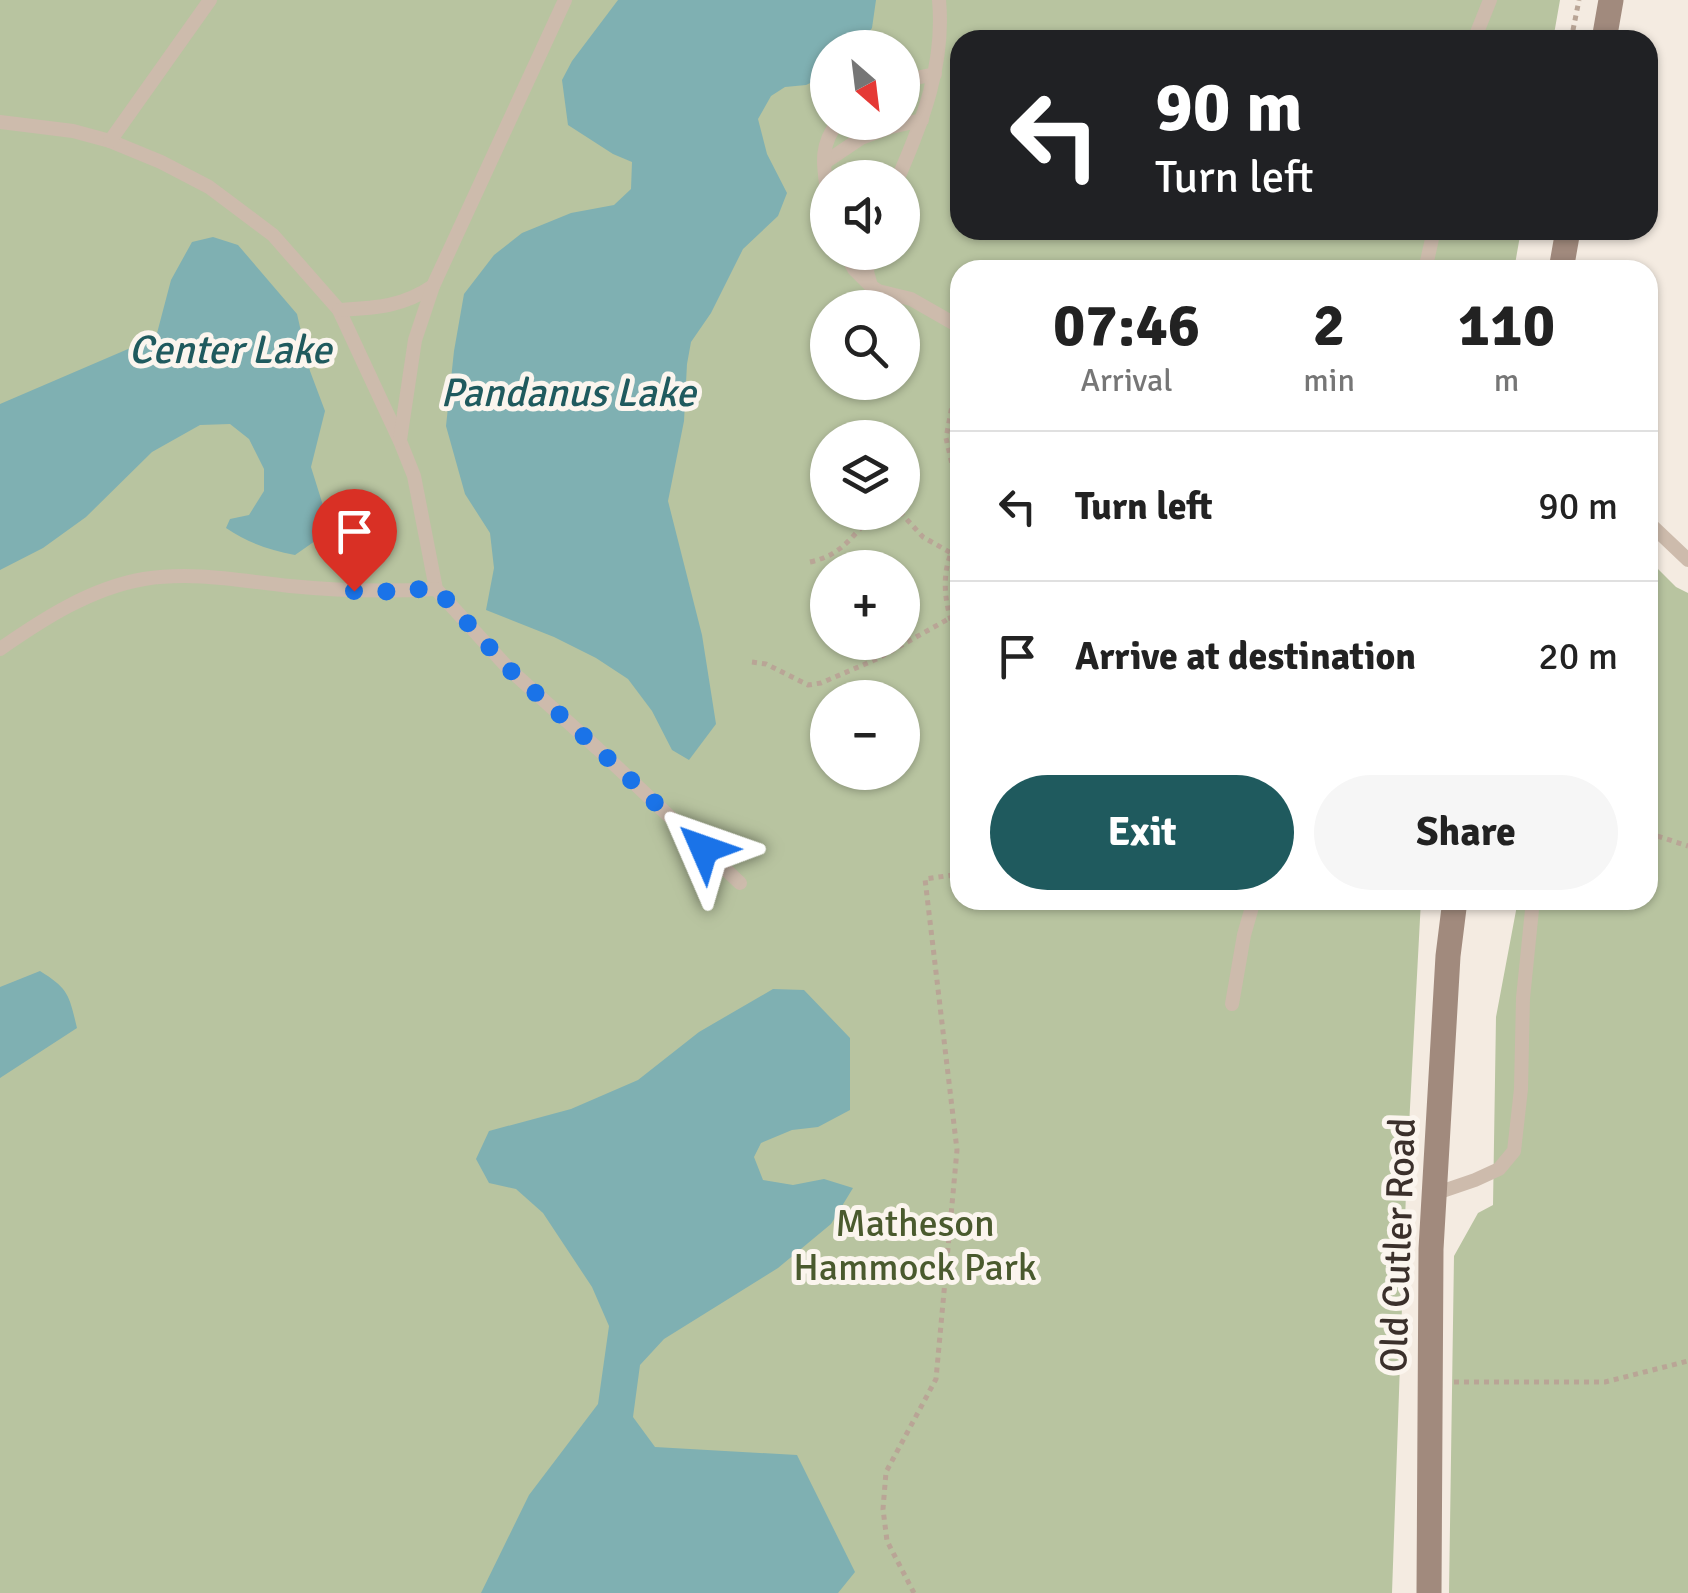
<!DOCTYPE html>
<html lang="en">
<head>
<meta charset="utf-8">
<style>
	:root { --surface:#fff; --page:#f6f6f6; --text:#222; --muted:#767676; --line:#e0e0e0; --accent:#1f5a5e }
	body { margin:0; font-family:Signika,sans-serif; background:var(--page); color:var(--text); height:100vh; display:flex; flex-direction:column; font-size:38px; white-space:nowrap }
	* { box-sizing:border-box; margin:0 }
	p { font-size:32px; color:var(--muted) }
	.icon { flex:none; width:55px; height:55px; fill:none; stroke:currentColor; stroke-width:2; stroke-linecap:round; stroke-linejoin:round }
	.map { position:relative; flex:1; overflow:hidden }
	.side { position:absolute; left:950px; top:260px; width:708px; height:650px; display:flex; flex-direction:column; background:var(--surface); border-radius:30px; box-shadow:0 2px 8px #0004 }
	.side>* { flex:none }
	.hud { position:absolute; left:950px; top:30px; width:708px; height:210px; border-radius:30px; box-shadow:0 2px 8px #0004; background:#202124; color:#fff; overflow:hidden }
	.needle { width:65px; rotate:152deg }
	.controls { position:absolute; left:810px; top:30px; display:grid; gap:20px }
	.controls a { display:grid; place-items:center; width:110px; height:110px; border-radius:50%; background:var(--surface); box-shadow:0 2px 8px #0004; font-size:50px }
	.pin { position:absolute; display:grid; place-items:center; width:85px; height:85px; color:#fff; margin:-102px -42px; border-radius:50% 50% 50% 0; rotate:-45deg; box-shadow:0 0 10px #0007 }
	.pin .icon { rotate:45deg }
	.me { position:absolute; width:110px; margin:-55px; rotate:313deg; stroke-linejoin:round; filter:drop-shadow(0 0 8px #0008) }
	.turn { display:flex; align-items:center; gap:35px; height:210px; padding:0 40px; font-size:45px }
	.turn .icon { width:130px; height:130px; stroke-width:2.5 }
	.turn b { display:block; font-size:70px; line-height:85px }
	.eta { display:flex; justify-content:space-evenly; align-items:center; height:170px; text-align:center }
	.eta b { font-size:60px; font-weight:700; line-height:70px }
	.action { display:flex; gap:20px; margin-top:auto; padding:20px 40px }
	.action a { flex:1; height:115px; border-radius:60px; background:var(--accent); color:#fff; font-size:40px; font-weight:700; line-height:115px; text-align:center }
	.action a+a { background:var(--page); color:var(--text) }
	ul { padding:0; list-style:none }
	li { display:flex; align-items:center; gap:30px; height:150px; padding:0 40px; border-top:2px solid var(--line) }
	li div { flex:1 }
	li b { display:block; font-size:38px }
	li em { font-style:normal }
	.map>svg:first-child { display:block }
</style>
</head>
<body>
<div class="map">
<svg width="1688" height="1593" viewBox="0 0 1688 1593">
	<rect width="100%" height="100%" fill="#f4ebe1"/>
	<g fill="#b8c4a0" fill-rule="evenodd">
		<path d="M0 0H1560L1553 40H960V230H1521L1514 270H960V900H1421L1407 1164 1392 1593H0ZM828 48H902V122H828ZM828 178H902V252H828ZM828 308H902V382H828ZM828 438H902V512H828ZM828 568H902V642H828ZM828 698H902V772H828Z"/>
		<path d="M1648 559 1676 587 1688 593V1593H1449L1454 1256 1478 1213 1493 1205 1496 1017 1518 900H1648Z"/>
	</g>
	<g fill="#7fb0b2">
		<path d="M618 0H876L872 28 858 47 828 48 827 75 806 85 785 87 771 96 758 119 767 154 787 193 778 216 743 249 711 313 691 342 687 364 684 421 668 501 702 635 716 724 689 760 672 750 652 711 628 679 596 658 554 637 486 610 494 568 490 533 465 494 446 426 454 351 464 294 494 255 522 233 571 213 614 205 631 189 632 162 613 154 568 125 562 80 572 61Z"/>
		<path d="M213 237 238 245 297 314 310 371 325 411 311 467 326 515 315 541 295 555C269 550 248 543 226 528L230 519 249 515 264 491V469L249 439 230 424 200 425 152 452 86 517 43 548 0 570V404L156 337 171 280 192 242Z"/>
		<path d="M40 971C69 989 69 995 77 1028L0 1078V987Z"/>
		<path d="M773 989 804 990 850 1038V1110L818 1127 792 1130 761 1143 754 1157 763 1180 793 1185 824 1179 853 1188 831 1224 778 1268 664 1339 640 1365 633 1417 655 1447 797 1455 855 1572 838 1593H481L529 1495 598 1404 609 1326 592 1287 543 1213 516 1189 489 1183 476 1159 489 1131 571 1109 638 1080 699 1032Z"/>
	</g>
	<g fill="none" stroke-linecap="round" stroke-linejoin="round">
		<g stroke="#b9a596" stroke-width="5" stroke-dasharray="5 5" stroke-linecap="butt">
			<path d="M1571 40 1579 0"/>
			<path d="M960 380 954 395 946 438 960 499"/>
			<path d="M900 512 923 537 951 553"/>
			<path d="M960 539C937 566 944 612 960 641"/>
			<path d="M960 555 958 561 960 573"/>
			<path d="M810 562C846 554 853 532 877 512"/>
			<path d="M752 662 766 664 808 685 821 683 877 659 950 618"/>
			<path d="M1648 833 1688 846"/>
			<path d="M1454 1382H1605L1688 1361"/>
			<path d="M914 1593 887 1541 883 1509 886 1472 936 1379 957 1150 925 879 960 874"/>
		</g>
		<g stroke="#cdbbac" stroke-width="14">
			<path d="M1474 40 1490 0"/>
			<path d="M902 81 935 74"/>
			<path d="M0 122 73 131 110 141 161 162 209 187 273 235 339 310 400 441 414 476 436 589 509 669 598 749 740 883"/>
			<path d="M110 141 210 0"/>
			<path d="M824 163 861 138 891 127 922 120"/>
			<path d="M898 178C923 121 945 63 939 0"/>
			<path d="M828 197C824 168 818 147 838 122"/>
			<path d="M845 252 854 269 870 285"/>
			<path d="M870 252 867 272 871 286 878 291 911 299 960 327"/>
			<path d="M1425 270 1434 230"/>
			<path d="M339 310C376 308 402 307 433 286"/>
			<path d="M400 440 415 340 433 286 565 0"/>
			<path d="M1648 522 1688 560"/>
			<path d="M0 649C43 619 91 588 144 579 194 571 241 581 290 586 341 591 386 592 436 589"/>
			<path d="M1232 1004 1244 935 1254 900"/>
			<path d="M1434 1194 1475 1180 1499 1169 1514 1151 1521 1089 1523 998 1533 900"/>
		</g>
		<g stroke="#a18a7d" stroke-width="25">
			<path d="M1604 40 1611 0"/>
			<path d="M1561 270 1568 230"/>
			<path d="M1429 1593 1431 1249 1448 956 1455 900"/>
		</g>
	</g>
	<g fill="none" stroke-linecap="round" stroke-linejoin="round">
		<path stroke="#1a73e8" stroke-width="18" stroke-dasharray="0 32.4" d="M354 591 378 592 436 588 509 669 598 749 704 849"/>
	</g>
	<g text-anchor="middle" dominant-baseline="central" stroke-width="10" stroke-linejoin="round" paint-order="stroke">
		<g font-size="38" fill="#4a5a2e" stroke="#fbf5ee">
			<text x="915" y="1223">Matheson<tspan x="915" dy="44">Hammock Park</tspan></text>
		</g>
		<g font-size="38" fill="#3b302b" stroke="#fbf5ee">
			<text transform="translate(1398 1245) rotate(-88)">Old Cutler Road</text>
		</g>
		<g font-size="40" font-style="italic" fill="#1f5a5e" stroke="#fbf5ee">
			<text x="230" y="350">Center Lake</text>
			<text x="568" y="393">Pandanus Lake</text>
		</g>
	</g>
</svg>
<div class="controls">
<a><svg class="needle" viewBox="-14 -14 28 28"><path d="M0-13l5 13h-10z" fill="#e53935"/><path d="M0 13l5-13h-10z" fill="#767676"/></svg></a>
<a><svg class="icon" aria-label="sound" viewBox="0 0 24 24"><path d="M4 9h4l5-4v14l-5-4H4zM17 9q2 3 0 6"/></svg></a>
<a><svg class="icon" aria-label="search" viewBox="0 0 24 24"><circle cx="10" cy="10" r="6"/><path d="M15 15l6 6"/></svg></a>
<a><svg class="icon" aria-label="layers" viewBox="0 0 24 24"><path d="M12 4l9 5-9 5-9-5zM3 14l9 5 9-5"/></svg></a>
<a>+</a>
<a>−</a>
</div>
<div class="pin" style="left:354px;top:591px;background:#d93025"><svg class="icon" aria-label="arrive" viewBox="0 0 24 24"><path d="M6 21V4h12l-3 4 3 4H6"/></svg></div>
<svg class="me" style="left:704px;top:849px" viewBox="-20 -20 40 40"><path d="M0-17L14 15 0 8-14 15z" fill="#1a73e8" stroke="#fff" stroke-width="4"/></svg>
<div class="hud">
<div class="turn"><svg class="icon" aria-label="left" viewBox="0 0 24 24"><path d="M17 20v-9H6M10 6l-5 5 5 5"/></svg><div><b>90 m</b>Turn left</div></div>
</div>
<section class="side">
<div class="eta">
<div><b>07:46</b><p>Arrival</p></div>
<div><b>2</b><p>min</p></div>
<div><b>110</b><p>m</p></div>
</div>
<ul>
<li><svg class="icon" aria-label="left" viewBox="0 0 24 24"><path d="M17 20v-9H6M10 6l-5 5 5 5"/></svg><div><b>Turn left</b></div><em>90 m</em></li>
<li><svg class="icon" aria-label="arrive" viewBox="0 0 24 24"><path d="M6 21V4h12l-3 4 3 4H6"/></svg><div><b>Arrive at destination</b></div><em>20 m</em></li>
</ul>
<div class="action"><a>Exit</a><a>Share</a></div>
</section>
</div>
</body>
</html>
